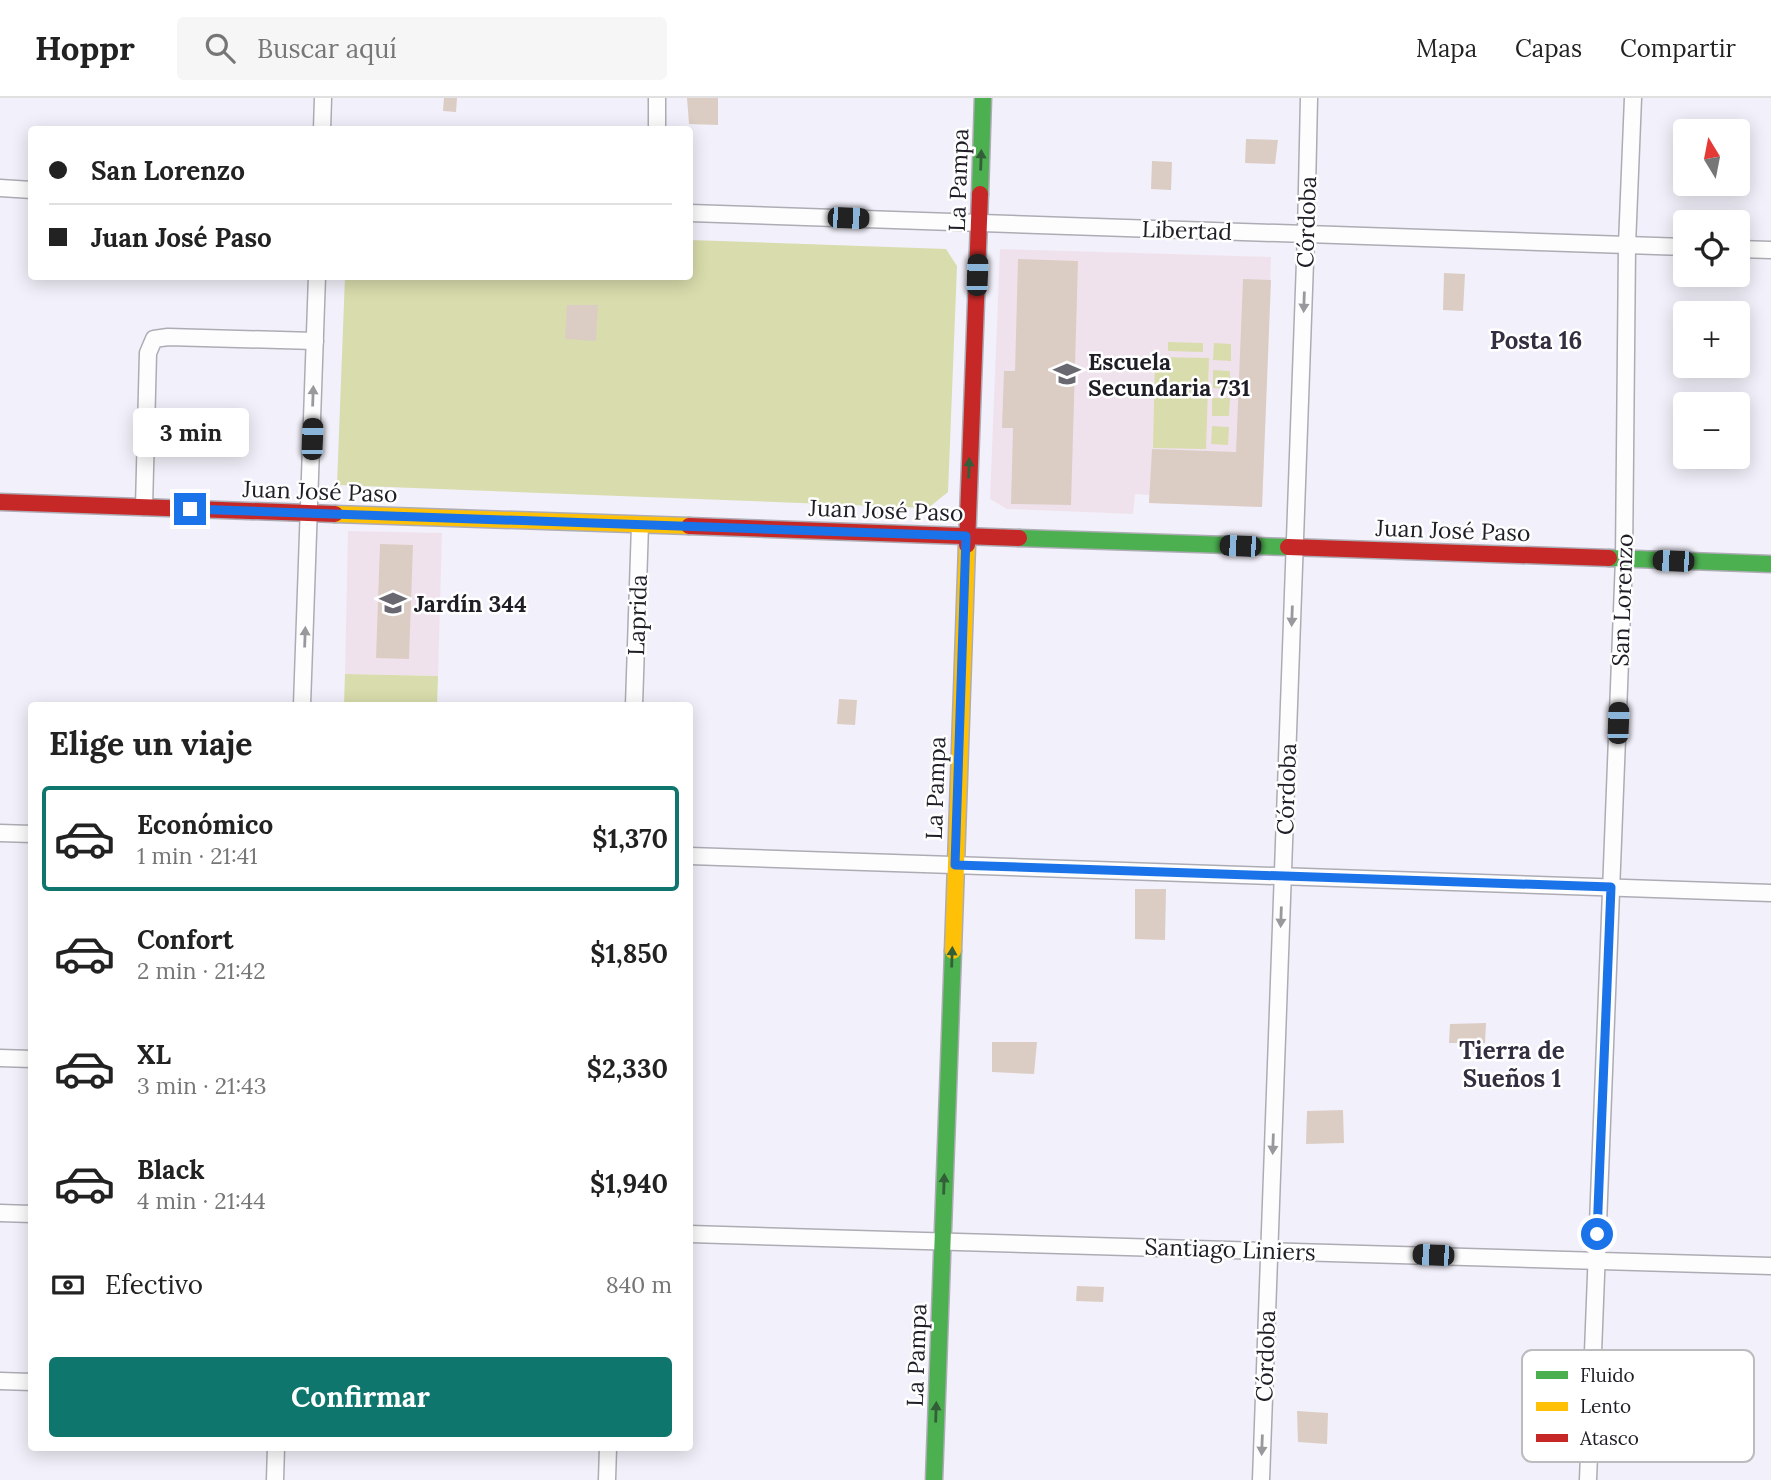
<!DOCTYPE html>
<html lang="es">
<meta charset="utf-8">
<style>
:root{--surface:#fff;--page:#f6f6f6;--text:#222;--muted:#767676;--line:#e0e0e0;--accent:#0f766e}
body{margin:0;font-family:Lora,serif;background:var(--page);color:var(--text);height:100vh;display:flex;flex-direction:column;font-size:26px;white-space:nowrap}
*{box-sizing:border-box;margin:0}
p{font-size:23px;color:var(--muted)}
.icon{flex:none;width:38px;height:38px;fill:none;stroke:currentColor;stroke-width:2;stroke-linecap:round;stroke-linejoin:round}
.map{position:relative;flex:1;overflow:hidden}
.panel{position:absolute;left:28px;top:604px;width:665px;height:749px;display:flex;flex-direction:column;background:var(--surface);border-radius:7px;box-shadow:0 4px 18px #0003}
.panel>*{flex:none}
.hud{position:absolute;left:28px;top:28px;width:665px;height:154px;border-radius:7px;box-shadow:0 4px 18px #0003;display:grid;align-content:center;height:154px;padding:0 21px;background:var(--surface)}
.needle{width:46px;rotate:350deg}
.tools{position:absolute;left:1673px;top:21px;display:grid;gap:14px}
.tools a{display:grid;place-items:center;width:77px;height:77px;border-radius:7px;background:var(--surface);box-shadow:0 4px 18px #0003;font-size:35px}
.end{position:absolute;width:32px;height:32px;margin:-16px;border:9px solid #1a73e8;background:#fff;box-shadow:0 0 0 4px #fff}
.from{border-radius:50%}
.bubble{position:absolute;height:49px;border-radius:7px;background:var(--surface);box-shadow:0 4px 18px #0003;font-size:23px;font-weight:800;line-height:49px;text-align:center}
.car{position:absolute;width:21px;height:42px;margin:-21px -10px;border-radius:9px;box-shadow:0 0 5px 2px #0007;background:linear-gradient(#222 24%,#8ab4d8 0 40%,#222 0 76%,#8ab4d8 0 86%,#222 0)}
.hud b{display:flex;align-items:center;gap:24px;height:66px;font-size:26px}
.hud b+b{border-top:2px solid var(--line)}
.hud i{width:18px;height:18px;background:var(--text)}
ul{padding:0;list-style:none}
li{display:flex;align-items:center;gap:21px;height:105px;margin:0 14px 10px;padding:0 7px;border:4px solid transparent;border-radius:7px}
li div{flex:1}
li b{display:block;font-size:26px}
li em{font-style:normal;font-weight:800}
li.active{border-color:var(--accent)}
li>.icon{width:63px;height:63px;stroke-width:1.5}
h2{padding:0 21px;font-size:32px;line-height:84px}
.pay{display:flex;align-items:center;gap:18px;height:77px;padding:0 21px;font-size:26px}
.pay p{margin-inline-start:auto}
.cta{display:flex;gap:14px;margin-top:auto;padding:14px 21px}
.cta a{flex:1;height:80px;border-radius:7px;background:var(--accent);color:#fff;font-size:28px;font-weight:800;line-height:80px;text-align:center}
header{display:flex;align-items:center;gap:42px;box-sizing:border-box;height:98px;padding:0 35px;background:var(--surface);border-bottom:2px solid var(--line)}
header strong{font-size:33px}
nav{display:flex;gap:38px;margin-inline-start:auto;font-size:24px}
.search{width:490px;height:63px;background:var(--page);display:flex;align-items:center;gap:18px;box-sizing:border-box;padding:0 24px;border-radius:7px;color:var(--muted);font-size:26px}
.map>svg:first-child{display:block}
</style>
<header>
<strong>Hoppr</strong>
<div class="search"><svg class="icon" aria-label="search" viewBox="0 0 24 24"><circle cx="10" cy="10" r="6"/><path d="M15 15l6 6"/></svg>Buscar aquí</div>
<nav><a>Mapa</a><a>Capas</a><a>Compartir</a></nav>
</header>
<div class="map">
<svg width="1771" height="1382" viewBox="0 0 1771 1382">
<rect width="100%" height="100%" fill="#f2f0fa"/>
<!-- education -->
<g fill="#f0e2ed">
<path d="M1000,151L1271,159L1262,409L1149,405V397L1135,396L1133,416L1007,411L990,401Z"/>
<path d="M348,433L442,435L438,578L345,576Z"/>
</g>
<!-- green -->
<g fill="#d9dcac">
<path d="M690,142L946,151L957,168L948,394L928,410L337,387L345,179L690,178Z"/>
<path d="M1168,244L1203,245V254L1168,253Z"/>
<path d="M1214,245L1231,246V263L1213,262Z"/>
<path d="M1155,259L1209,260L1206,351L1153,350Z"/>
<path d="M1213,272L1230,273V291L1213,290Z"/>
<path d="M1212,300H1230L1229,318H1212Z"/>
<path d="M1212,328L1229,329L1228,347L1211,346Z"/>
<path d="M345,576L438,578L437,607H344Z"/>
</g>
<!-- building -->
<g fill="#dccdc4">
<path d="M444,0H457L456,14L443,13Z"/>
<path d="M687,0H718V27L689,26Z"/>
<path d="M1246,41L1278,42L1275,66L1245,65Z"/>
<path d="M1152,63L1172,64L1171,92L1151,91Z"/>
<path d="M1018,161L1078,163L1071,407L1011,406L1013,330H1002L1004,273H1015Z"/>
<path d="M1444,175L1465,176L1463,213L1443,212Z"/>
<path d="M1243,181L1271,182L1262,409L1149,405L1152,351L1236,354Z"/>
<path d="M567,207H598L596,243L565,241Z"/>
<path d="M380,446L413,447L409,561L376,560Z"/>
<path d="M839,601L857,602L855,627L837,626Z"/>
<path d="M1135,791H1166L1165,842L1135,841Z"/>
<path d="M1486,925L1485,945H1449L1450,926Z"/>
<path d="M992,944H1037L1034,976L992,974Z"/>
<path d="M1343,1012L1344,1045L1306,1046L1307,1013Z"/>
<path d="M1077,1188L1104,1189L1103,1204L1076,1203Z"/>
<path d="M1297,1313L1328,1315L1327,1346L1298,1344Z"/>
</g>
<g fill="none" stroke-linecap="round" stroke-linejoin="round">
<defs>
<g id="street">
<path d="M322,32L323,0"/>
<path d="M657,32V0"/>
<path d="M0,90L32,92"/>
<path d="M690,115L1685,149"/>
<path d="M1738,151L1771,152"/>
<path d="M144,409L148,255L154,241L168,239L315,243"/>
<path d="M302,607L317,178"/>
<path d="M634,607L640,427"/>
<path d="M0,735L32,736"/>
<path d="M690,758L1771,795"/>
<path d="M0,960L32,961"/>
<path d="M0,1115L32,1116"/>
<path d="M690,1136L1771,1168"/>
<path d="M0,1283L32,1284"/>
<path d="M275,1382L276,1349"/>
<path d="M607,1382L608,1349"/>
<path d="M1261,1382L1306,136L1309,0"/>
<path d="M1588,1382L1624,461L1627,147L1633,0"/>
</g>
<g id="fast">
<path d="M980,96L983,0"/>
<path d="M1019,440L1288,449"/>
<path d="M1609,460L1771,466"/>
<path d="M934,1382L953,853"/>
</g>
<g id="slow">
<path d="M335,416L689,428"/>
<path d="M953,853L967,447"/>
</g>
<g id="jam">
<path d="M0,404L335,416"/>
<path d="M689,428L1019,440"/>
<path d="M967,447L980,96"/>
<path d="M1288,449L1609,460"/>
</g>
</defs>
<!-- street casing -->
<use href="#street" stroke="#adacb4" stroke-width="19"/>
<!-- fast casing -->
<use href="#fast" stroke="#adacb4" stroke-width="19"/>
<!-- slow casing -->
<use href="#slow" stroke="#adacb4" stroke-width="19"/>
<!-- jam casing -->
<use href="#jam" stroke="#adacb4" stroke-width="19"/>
<!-- street -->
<use href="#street" stroke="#fdfdfe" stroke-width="16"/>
<!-- fast -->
<use href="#fast" stroke="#4caf50" stroke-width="16"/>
<!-- slow -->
<use href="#slow" stroke="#ffc107" stroke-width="16"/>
<!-- jam -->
<use href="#jam" stroke="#c62828" stroke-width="16"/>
</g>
<!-- one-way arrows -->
<defs><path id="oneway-solid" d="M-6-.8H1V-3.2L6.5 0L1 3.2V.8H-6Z" transform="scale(1.75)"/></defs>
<g fill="#335f38">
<use href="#oneway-solid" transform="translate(981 62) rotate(-88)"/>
<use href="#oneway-solid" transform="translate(969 370) rotate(-88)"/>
<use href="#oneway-solid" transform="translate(952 859) rotate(-88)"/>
<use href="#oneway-solid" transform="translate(944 1086) rotate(-88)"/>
<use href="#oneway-solid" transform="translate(936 1314) rotate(-88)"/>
</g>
<g fill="#99989c">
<use href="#oneway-solid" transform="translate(1304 204) rotate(92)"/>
<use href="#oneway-solid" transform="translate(313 298) rotate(-88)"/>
<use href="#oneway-solid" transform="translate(1292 518) rotate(92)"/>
<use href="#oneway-solid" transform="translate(305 539) rotate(-88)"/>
<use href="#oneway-solid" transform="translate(1281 819) rotate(92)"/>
<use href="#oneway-solid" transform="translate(1273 1046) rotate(92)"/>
<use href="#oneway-solid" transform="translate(1262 1347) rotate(92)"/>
</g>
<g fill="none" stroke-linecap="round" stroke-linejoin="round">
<!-- route -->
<path stroke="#1a73e8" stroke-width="9" d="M190,411L966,438L955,767L1611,789L1597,1136"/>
</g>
<!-- icons -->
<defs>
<symbol id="school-bare" viewBox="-9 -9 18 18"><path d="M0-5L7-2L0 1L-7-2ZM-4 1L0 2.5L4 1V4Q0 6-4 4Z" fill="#696770" stroke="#fff" stroke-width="2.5" paint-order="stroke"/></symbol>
</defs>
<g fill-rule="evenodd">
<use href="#school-bare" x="1048" y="257" width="38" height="38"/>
<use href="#school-bare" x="374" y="486" width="38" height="38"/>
</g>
<g text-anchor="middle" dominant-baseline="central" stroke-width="5" stroke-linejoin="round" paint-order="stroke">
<!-- street labels -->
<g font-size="23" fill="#1f1d25" stroke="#fff">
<text transform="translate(958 82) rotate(-88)">La Pampa</text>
<text transform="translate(1306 124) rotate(-88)">Córdoba</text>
<text transform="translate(1187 132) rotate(2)">Libertad</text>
<text transform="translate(320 393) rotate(2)">Juan José Paso</text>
<text transform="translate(886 412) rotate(2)">Juan José Paso</text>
<text transform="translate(1453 432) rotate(2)">Juan José Paso</text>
<text transform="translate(1622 502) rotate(-88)">San Lorenzo</text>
<text transform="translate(637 517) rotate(-88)">Laprida</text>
<text transform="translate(935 690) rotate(-88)">La Pampa</text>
<text transform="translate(1286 691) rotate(-88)">Córdoba</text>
<text transform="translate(1230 1151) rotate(2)">Santiago Liniers</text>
<text transform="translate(916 1257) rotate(-88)">La Pampa</text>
<text transform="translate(1265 1258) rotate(-88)">Córdoba</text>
</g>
<!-- poi labels -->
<g font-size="23" font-weight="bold" fill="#1f1d25" stroke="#fff" text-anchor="start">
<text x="1088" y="263">Escuela<tspan x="1088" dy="26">Secundaria 731</tspan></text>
<text x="414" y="505">Jardín 344</text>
</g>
<!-- neighbourhood labels -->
<g font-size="24" font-weight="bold" fill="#332f40" stroke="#fff">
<text x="1536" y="242">Posta 16</text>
<text x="1512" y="952">Tierra de<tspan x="1512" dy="28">Sueños 1</tspan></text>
</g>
</g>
<!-- legend -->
<rect x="1522" y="1252" width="232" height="112" rx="10" fill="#fff" stroke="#bcbbbe" stroke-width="2"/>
<rect x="1536" y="1273" width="32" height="8" fill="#4caf50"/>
<rect x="1536" y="1304" width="32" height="9" fill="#ffc107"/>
<rect x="1536" y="1336" width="32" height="8" fill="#c62828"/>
<g font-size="19" fill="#1f1d25">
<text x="1580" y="1284">Fluido</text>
<text x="1580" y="1315">Lento</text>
<text x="1580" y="1347">Atasco</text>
</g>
</svg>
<div class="tools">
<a><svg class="needle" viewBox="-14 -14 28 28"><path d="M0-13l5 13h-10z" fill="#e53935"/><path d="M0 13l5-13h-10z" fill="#767676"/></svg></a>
<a><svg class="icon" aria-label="locate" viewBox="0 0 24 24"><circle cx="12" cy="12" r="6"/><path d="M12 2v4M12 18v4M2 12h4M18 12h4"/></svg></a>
<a>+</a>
<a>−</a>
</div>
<i class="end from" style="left:1597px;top:1136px"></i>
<i class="end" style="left:190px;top:411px"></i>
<div class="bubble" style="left:133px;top:310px;width:116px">3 min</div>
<i class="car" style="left:848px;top:120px;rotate:92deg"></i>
<i class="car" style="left:977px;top:177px;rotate:2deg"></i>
<i class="car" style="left:312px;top:341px;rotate:2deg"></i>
<i class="car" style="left:1240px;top:448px;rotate:272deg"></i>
<i class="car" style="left:1673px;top:463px;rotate:272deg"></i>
<i class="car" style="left:1618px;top:625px;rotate:2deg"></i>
<i class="car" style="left:1433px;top:1157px;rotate:272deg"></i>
<div class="hud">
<b><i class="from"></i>San Lorenzo</b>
<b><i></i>Juan José Paso</b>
</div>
<section class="panel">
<h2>Elige un viaje</h2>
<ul>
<li class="active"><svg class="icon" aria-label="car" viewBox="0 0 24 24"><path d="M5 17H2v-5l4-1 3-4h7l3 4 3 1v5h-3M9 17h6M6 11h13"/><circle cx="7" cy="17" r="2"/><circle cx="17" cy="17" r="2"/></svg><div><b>Económico</b><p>1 min · 21:41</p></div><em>$1,370</em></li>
<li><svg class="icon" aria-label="car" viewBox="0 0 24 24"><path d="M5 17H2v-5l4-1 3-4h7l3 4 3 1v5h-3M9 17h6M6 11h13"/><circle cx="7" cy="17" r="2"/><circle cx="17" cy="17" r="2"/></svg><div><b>Confort</b><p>2 min · 21:42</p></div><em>$1,850</em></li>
<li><svg class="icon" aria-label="car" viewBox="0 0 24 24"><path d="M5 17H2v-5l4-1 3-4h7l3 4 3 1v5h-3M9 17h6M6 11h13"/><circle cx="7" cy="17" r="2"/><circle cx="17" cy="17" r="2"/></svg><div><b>XL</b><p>3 min · 21:43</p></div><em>$2,330</em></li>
<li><svg class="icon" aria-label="car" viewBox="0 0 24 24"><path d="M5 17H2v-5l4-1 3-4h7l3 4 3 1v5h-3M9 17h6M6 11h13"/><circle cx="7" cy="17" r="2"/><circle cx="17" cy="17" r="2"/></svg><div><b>Black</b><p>4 min · 21:44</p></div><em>$1,940</em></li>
</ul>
<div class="pay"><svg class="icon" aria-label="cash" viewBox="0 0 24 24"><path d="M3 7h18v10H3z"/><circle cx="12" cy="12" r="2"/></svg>Efectivo<p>840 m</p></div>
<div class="cta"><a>Confirmar</a></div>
</section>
</div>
